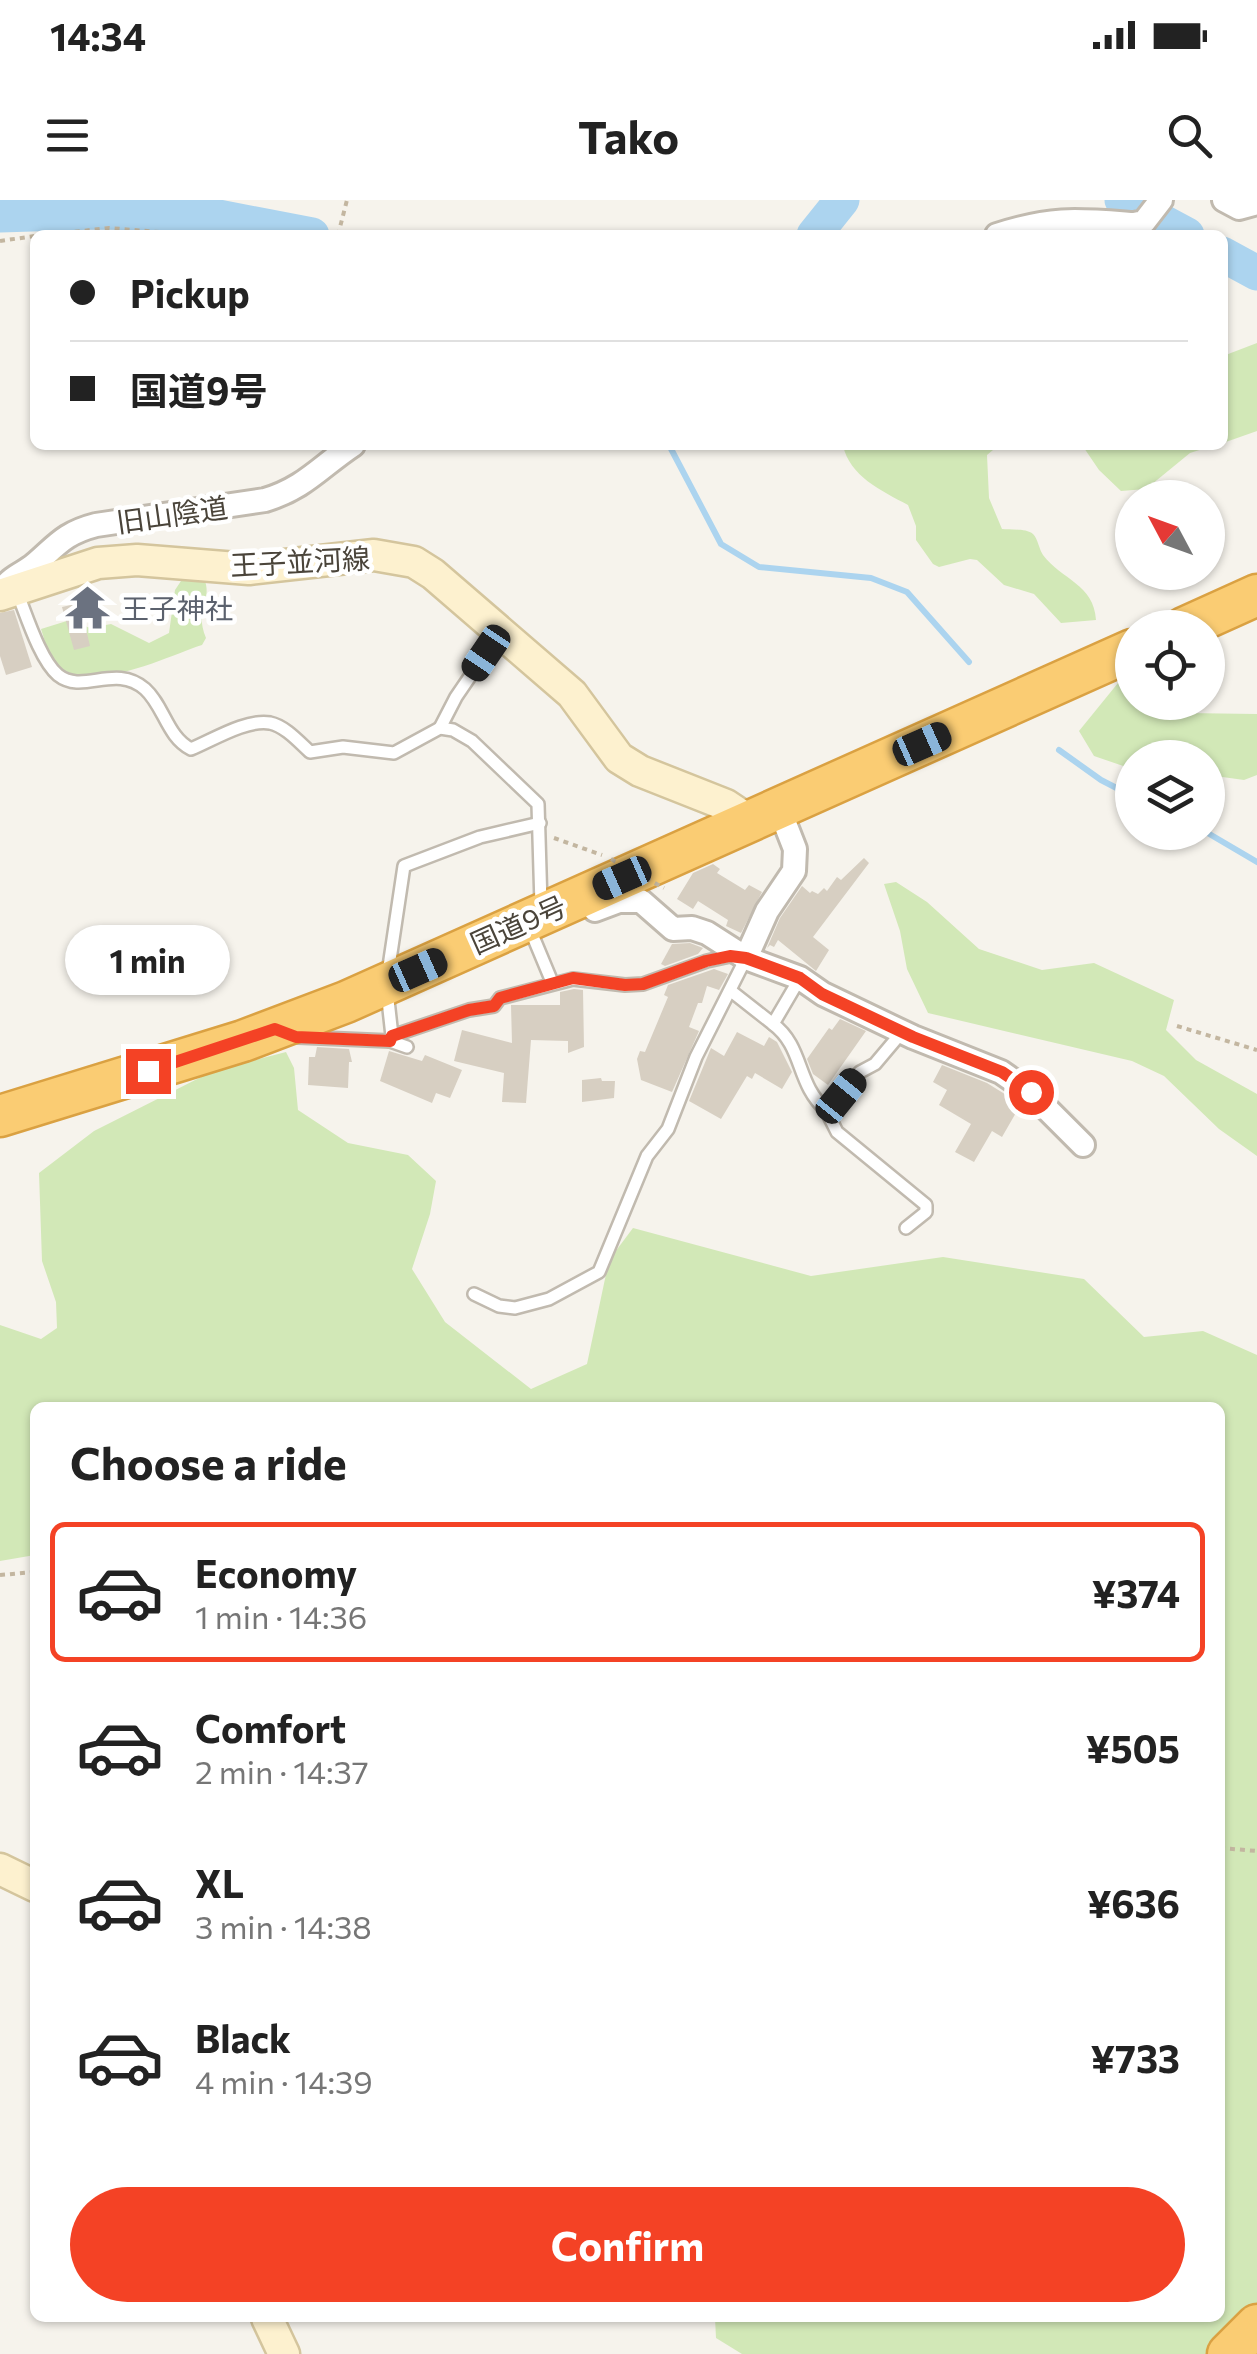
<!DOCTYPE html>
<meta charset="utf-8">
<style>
:root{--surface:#fff;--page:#f2f2f2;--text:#222;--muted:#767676;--line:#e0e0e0;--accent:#f44225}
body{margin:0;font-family:Commissioner,"Noto Sans JP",sans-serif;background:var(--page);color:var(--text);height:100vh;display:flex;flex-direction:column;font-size:38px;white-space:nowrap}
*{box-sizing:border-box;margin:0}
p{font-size:32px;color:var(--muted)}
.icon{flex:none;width:55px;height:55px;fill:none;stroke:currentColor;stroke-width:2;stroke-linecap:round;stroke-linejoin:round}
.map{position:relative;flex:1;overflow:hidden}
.drawer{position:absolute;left:30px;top:1202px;width:1195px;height:920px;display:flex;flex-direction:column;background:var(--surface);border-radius:15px;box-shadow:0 2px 8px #0004}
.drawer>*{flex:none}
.hud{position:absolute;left:30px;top:30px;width:1198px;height:220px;border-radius:15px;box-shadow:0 2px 8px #0004;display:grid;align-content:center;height:220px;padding:0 40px;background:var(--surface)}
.needle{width:65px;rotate:311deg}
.controls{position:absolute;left:1115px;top:280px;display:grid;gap:20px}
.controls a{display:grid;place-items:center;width:110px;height:110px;border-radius:50%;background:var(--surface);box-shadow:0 2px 8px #0004;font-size:50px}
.end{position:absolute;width:45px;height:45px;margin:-22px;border:12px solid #f44225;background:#fff;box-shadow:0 0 0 5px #fff}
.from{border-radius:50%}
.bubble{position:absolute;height:70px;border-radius:35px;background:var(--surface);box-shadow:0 2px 8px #0004;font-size:32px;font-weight:700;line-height:70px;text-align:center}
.car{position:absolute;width:30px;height:60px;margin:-30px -15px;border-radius:12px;box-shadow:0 0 8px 2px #0007;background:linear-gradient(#222 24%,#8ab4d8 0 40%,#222 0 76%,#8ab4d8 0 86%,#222 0)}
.hud b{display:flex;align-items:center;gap:35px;height:95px;font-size:38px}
.hud b+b{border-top:2px solid var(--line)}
.hud i{width:25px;height:25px;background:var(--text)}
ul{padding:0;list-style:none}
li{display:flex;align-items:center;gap:30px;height:140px;margin:0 20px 15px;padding:0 20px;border:5px solid transparent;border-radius:15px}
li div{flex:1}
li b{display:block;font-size:38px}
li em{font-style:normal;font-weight:700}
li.active{border-color:var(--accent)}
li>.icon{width:90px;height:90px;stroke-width:1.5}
h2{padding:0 40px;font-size:45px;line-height:120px}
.action{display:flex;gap:20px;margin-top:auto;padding:20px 40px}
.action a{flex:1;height:115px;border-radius:60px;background:var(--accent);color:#fff;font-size:40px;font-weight:700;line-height:115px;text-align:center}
.status{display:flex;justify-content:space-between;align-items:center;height:70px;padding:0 50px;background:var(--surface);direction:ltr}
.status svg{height:28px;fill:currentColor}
header{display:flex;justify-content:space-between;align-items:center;height:130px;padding:0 40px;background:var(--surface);font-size:45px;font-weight:700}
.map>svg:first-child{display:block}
</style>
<div class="status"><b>14:34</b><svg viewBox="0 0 49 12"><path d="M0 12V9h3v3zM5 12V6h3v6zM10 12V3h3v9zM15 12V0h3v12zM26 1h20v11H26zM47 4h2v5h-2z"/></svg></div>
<header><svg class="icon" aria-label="menu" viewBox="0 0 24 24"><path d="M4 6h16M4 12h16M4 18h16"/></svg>Tako<svg class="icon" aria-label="search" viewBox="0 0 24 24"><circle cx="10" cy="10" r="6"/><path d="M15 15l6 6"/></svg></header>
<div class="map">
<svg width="1257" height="2154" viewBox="0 0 1257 2154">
<rect width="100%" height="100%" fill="#f6f3ec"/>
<!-- green -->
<g fill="#d2e8b7">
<path d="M1257,143V231L1223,243V156Z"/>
<path d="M843,245H999L987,255L989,298L1002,329C1010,330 1026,328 1033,334C1038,339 1039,349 1043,355C1062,380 1094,384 1096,420L1061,423L1034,394L1004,385L977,360L970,359L939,367L933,364L916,340V326L908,305C882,291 849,276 843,245Z"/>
<path d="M1082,245H1215L1190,253L1146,289L1121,291L1099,270Z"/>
<path d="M183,378L205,381C212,402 194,407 206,438L202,445C167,456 80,501 52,459C47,451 44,438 41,429L70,420L90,428L111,424L149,443L169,433L175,390Z"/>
<path d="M1132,475V502L1158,503L1185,513L1257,514V575L1244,580L1208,575V558H1132V569L1094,556L1079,531L1118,483Z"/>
<path d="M896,682L927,702L979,749L1042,770L1094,763L1174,800L1166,830L1196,860L1257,894V956L1219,929L1164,876L1132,861L928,813L907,769L900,731L884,684Z"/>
<path d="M286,852L294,868L298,910L348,943L408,955L436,981L430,1014L412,1069L445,1122L531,1189L587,1164L609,1060L633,1028L811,1076L943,1057L1084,1079L1144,1137L1203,1131L1257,1155V2154H742L716,2138L715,2118H1220V1208H35V1355L0,1361V1125L41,1139L57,1128L56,1102L42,1061L39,973L94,931L213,871Z"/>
</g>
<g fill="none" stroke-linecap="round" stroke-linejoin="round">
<!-- stream -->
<g stroke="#acd4ef" stroke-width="6">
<path d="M669,245L721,344L759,367L871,378L907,392L969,462"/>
<path d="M1059,550L1101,580L1132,596"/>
<path d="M1206,632L1257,662"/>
</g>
<!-- river -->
<g stroke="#acd4ef" stroke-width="35">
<path d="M1122,0L1187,35"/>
<path d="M0,15L96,12L203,14L312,35"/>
<path d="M814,35L842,0"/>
<path d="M1222,54L1257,73"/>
</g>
</g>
<!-- building -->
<g fill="#d7cfc2">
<path d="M80,403L90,446L74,450L62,407Z"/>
<path d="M14,410L32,467L6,475L0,456V413Z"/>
<path d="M864,658L869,663L813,737L829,750L816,771L778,740L774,747L770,745L767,748L780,718L802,686L810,693L812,691L818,694L824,688L827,691L837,677L841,680Z"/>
<path d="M713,664L720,669L717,673L745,690L749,685L762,692L741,733L726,726L728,720L698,701L693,709L677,699L693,673Z"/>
<path d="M690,743L703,748L698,754L665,766L661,764L672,744Z"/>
<path d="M714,769L728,774L719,790L707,786L702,803H698L689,827L699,831L672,892L641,880L637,859L640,851L645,852L668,797L664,795L668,785Z"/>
<path d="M574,789L583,790L584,847L568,853V841L531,840L526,903L502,902L504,873L454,861L462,830L512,843L511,805H560V792Z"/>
<path d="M840,819L866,831L828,885L813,874L807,859L829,828L832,830Z"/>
<path d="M737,832L764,846L769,837L777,842L792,872L782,889L755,873L752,879L747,876L721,919L689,901L711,848L724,856Z"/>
<path d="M317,847L349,849L352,862H349L348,888L308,885L309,857H315Z"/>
<path d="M389,851L422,861L425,855L462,870L450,898L436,893L432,903L380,881Z"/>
<path d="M942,865L987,883L1021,904L1002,937L992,931L974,962L955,952L971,924L939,905L947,890L933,882Z"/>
<path d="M601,878L602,881H615L614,898L582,902V880Z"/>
</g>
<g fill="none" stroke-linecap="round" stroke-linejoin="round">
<defs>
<g id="lane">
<path d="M17,392C26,414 40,460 58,475C83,495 115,463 145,489C164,506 167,537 191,549C213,540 246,519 270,523C285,526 299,542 310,552L343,547L394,553L440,528L453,530L472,541L538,604L541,705"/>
<path d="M440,528L456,497L499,434"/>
<path d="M536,727L532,734L552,782"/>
<path d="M388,773L404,666L480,637L540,623"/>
<path d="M387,791L392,836"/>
<path d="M731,791L773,824L800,778"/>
<path d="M773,824C804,847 796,884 826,910L860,872L875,864L902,832"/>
<path d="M298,837L390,841L392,836L469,810L494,806L500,798L573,779L625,785L643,784L707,761L730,756L746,758L696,857L668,929L647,956L599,1072L549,1099L515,1108L499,1106L474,1094"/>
<path d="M390,841L407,847"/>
<path d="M826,910L837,932L926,1005V1012L906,1028"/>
</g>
<g id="street">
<path d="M1224,0L1239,8L1257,3"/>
<path d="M997,35C1053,17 1077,20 1134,24L1144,22L1161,0"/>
<path d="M4,388C12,376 25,373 35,364C58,344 65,333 96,325L265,300C305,288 321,266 353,245"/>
<path d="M595,710L619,701H641L673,729L692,728L707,733L746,758L800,778L823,794L913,837L1001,872L1031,893L1083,945"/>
<path d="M746,758L767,711L794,671L795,649L779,608"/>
</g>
<g id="secondary">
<path d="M0,395L98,363L137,360L249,369L374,355L414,362L433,374L572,494L619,558L640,571L726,605L750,621"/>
<path d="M0,1669L35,1686"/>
<path d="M267,2118L284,2154"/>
</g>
<g id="highway">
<path d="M1184,428L1257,395"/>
<path d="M0,916L243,841L346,802L1132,450"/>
<path d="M1228,2154L1257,2125"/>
</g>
</defs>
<!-- lane casing -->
<use href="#lane" stroke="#c1baaf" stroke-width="16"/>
<!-- street casing -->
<use href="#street" stroke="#c1baaf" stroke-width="28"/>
<!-- secondary casing -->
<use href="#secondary" stroke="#d4c59d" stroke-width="35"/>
<!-- highway casing -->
<use href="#highway" stroke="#daa142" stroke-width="45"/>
<!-- path -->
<g stroke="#c3b6a0" stroke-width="4" stroke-dasharray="5 5" stroke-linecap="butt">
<path d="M45,35L109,28L196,35"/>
<path d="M338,35L347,0"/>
<path d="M0,41L35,36"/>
<path d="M554,638L602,655"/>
<path d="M1177,826L1257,850"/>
<path d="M0,1375L35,1372"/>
<path d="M1220,1648L1257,1651"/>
</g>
<!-- lane -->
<use href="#lane" stroke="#fff" stroke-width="11"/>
<!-- street -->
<use href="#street" stroke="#fff" stroke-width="22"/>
<!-- secondary -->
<use href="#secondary" stroke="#fdf1cf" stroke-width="30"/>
<!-- highway -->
<use href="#highway" stroke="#facc73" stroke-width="40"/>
<!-- path-bridge -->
<path stroke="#c3b6a0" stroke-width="4" stroke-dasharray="5 5" stroke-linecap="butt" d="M611,659L664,688"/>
</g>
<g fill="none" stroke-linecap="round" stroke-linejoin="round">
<!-- route -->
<path stroke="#f44225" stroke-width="12" d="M148,871L275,829L296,837L390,841L392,836L469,810L494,806L500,798L573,778L625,785L643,784L706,761L730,756L746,758L800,778L822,794L913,837L1002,872L1031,892"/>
</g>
<!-- icons -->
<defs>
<symbol id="temple-bare" viewBox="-9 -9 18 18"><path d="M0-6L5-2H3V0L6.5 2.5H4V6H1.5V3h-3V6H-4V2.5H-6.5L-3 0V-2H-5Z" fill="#6b7280" stroke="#fff" stroke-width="2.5" paint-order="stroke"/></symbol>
</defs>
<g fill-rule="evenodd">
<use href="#temple-bare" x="56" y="376" width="63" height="63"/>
</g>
<g text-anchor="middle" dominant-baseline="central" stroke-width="9" stroke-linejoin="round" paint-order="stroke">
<!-- street labels -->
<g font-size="28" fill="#4a443a" stroke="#fff">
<text transform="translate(172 314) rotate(-8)">旧山陰道</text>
<text transform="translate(300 361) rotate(-3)">王子並河線</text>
<text transform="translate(518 724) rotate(-24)">国道9号</text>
</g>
<!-- worship labels -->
<g font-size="28" fill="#5b616d" stroke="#fff" text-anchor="start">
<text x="121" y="408">王子神社</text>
</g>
</g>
</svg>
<div class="controls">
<a><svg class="needle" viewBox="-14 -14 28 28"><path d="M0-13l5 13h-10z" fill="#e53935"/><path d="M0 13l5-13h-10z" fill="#767676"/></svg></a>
<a><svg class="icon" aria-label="locate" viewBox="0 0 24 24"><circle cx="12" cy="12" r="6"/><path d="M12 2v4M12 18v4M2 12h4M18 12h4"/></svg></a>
<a><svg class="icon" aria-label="layers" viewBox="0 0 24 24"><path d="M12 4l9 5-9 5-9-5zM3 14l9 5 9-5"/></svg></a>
</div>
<i class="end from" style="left:1031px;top:892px"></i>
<i class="end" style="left:148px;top:871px"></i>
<div class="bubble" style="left:65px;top:725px;width:165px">1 min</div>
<i class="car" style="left:486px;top:453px;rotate:214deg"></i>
<i class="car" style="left:922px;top:544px;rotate:66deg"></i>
<i class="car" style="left:622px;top:678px;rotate:246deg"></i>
<i class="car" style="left:418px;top:770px;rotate:66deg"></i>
<i class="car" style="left:841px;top:896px;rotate:39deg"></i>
<div class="hud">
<b><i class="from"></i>Pickup</b>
<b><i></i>国道9号</b>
</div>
<section class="drawer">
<h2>Choose a ride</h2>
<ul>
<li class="active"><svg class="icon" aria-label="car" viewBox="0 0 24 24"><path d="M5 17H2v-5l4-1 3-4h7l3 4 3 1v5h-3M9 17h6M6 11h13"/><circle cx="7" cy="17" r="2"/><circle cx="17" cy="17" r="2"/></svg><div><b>Economy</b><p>1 min · 14:36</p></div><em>¥374</em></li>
<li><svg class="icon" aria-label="car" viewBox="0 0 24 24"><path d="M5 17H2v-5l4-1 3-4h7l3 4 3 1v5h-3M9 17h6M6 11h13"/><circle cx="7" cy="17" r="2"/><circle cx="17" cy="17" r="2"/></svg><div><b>Comfort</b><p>2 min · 14:37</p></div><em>¥505</em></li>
<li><svg class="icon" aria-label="car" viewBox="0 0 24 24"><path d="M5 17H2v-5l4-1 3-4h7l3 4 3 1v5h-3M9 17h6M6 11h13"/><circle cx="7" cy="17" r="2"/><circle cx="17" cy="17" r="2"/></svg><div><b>XL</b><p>3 min · 14:38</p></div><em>¥636</em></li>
<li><svg class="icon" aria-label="car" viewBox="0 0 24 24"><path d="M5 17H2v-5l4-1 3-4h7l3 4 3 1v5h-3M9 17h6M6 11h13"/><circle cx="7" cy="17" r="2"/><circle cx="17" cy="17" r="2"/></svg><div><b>Black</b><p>4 min · 14:39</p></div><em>¥733</em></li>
</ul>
<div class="action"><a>Confirm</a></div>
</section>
</div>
